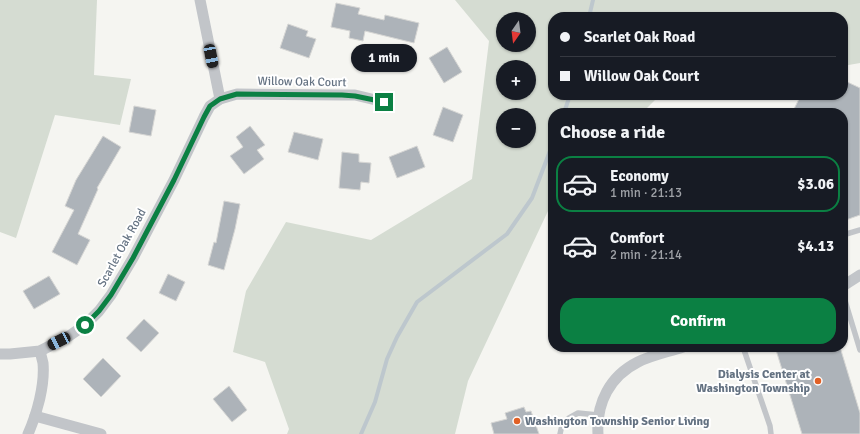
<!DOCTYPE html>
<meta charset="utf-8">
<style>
:root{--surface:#171b24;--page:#242831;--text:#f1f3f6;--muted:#9ea1a6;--line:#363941;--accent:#0b8043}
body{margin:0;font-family:Signika,sans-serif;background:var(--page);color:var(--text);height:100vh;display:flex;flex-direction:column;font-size:15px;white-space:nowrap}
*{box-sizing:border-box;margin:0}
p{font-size:13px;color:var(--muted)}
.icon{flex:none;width:22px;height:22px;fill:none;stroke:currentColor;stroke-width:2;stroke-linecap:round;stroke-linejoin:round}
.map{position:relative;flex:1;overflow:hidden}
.sheet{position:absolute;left:548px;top:108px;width:300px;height:244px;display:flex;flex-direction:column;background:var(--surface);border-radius:16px;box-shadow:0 1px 3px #0004}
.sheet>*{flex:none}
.banner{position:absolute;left:548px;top:12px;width:300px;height:88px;border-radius:16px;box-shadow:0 1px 3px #0004;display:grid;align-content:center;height:88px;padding:0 12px;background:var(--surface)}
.needle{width:26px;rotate:194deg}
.buttons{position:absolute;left:496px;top:12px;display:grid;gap:8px}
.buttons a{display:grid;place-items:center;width:40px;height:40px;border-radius:50%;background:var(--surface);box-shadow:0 1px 3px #0004;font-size:20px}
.end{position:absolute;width:18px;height:18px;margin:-9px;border:5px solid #0b8043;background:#fff;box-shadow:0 0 0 2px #fff}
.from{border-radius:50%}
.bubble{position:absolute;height:28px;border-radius:14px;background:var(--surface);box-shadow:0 1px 3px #0004;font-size:13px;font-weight:700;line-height:28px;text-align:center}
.car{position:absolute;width:12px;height:24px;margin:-12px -6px;border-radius:5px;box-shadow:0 0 3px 1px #0007;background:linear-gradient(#222 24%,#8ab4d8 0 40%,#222 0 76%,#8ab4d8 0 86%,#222 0)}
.banner b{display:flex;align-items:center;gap:14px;height:38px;font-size:15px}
.banner b+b{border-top:1px solid var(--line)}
.banner i{width:10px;height:10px;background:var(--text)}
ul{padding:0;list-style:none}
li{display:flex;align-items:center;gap:12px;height:56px;margin:0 8px 6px;padding:0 4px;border:2px solid transparent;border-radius:16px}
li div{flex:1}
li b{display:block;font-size:15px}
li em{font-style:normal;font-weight:700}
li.selected{border-color:var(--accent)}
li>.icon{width:36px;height:36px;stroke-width:1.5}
h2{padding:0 12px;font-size:18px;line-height:48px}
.button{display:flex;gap:8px;margin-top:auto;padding:8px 12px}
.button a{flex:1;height:46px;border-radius:16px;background:var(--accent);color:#fff;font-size:16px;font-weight:700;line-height:46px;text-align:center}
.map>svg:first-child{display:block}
</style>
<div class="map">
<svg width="860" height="434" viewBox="0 0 860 434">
<rect width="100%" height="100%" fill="#f5f5f1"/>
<!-- green -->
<g fill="#d5dcd2" fill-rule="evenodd">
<path d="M0,0H97L94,75L131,79L120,125L55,115L16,238L0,232Z"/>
<path d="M455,0H860V63L843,66V17H553V95H660L642,113H553V205L548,211L468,381L455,434H287L289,429L265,362L233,352L246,291L286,222L371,240L472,179L489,41ZM503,19H529V45H503ZM503,67H529V93H503ZM503,115H529V141H503Z"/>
</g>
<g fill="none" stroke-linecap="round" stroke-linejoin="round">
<!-- stream -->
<g stroke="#bdc7cd" stroke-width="4">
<path d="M589,17L593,0"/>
<path d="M564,113L570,95"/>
<path d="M361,434L375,402L387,359L397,337L417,302L507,234L532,198L553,143"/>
</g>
</g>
<!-- building -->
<g fill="#adb3b9" stroke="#d6d6d4">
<path d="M336,3L360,8L358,14L384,20L385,15L419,23L414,43L365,31L363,41L349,38L350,31L331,27Z"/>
<path d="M288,24L308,31L306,36L316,39L309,58L280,48Z"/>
<path d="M447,47L462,72L444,83L429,58Z"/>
<path d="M843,80L860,88V215L843,221V113H792L801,95H843Z"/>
<path d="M134,106L156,110L151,136L129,132Z"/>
<path d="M443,107L463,115L453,142L433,135Z"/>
<path d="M250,126L265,145L257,150L264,159L244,174L230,156L243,147L236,137Z"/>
<path d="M294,132L323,139L318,160L288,152Z"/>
<path d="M103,136L121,147L97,188L98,189L78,234L90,240L77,265L52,252L74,210L65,206L76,180Z"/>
<path d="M417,146L425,167L397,178L389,157Z"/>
<path d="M342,152L359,154V162L371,163L369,183L361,182L360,190L339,188Z"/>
<path d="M224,201L240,204L235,229L224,270L208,265L214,242L216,243Z"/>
<path d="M168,274L185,282L176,301L159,293Z"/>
<path d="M49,276L60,294L34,309L23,291Z"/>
<path d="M144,319L159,333L141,352L126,338Z"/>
<path d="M784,347H840L860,413V434H802L776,350Z"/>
<path d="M103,358L121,376L101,397L83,379Z"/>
<path d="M229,386L247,410L232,422L213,399Z"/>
<path d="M524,407L526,412L531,411L539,434H494L491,423L507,419L505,413Z"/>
</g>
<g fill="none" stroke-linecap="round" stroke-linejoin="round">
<!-- service -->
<g stroke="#c2c5c9" stroke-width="5.5">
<path d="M843,235L860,230"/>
<path d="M843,294L860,350"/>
<path d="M743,347L770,426L771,434"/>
<path d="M560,434L562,425L569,418L578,413L598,415"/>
</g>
<!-- minor -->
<g stroke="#c2c5c9" stroke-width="11">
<path d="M200,0L220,99"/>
<path d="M843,286L860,275"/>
<path d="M0,354H10L40,351L69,336L85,325L99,311L111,295L133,258L174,180L204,117L210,106L220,99L237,94L342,95H355L384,102"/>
<path d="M35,416L101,434"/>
<path d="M28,434C37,414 45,385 43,363C42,359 41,355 40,351"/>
<path d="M598,434C596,403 610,376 638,362C652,355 668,352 683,347"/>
</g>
</g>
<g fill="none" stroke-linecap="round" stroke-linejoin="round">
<!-- route -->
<path stroke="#0b8043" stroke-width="5" d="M85,325L99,311L111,295L133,258L174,180L204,117L210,106L220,99L237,94L342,95L355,96L384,102"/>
</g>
<!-- markers -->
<g fill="#e16025" stroke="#fff" stroke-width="1.5">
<circle cx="818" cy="381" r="4"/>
<circle cx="517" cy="421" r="4"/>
</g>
<g text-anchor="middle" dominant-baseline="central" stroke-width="4" stroke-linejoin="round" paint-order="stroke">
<!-- street labels -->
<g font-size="12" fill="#647282" stroke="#fff">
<text transform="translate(302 82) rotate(1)">Willow Oak Court</text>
<text transform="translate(122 248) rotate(-61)">Scarlet Oak Road</text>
</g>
<!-- poi labels -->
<g font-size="12" font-weight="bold" fill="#647282" stroke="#fff" text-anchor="end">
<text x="810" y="374">Dialysis Center at<tspan x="810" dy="14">Washington Township</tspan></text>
<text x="525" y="421" text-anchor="start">Washington Township Senior Living</text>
</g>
</g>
</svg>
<div class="buttons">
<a><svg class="needle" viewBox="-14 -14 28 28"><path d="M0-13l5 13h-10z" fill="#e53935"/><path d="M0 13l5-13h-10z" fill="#9ea1a6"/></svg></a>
<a>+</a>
<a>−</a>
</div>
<i class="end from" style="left:85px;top:325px"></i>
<i class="end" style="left:384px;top:102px"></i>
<div class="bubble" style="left:351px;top:44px;width:66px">1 min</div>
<i class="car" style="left:211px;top:56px;rotate:169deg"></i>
<i class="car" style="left:59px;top:341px;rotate:243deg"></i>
<div class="banner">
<b><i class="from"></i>Scarlet Oak Road</b>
<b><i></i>Willow Oak Court</b>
</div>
<section class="sheet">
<h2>Choose a ride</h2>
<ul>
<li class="selected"><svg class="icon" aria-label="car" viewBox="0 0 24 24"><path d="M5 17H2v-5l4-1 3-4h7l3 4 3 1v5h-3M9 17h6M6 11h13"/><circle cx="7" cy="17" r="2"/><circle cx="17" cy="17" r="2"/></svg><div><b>Economy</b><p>1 min · 21:13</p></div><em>$3.06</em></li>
<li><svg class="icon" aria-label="car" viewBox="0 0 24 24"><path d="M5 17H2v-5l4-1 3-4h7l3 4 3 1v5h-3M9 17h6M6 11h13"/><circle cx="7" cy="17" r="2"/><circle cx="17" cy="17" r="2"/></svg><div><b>Comfort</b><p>2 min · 21:14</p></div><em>$4.13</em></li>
</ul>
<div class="button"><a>Confirm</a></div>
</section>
</div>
